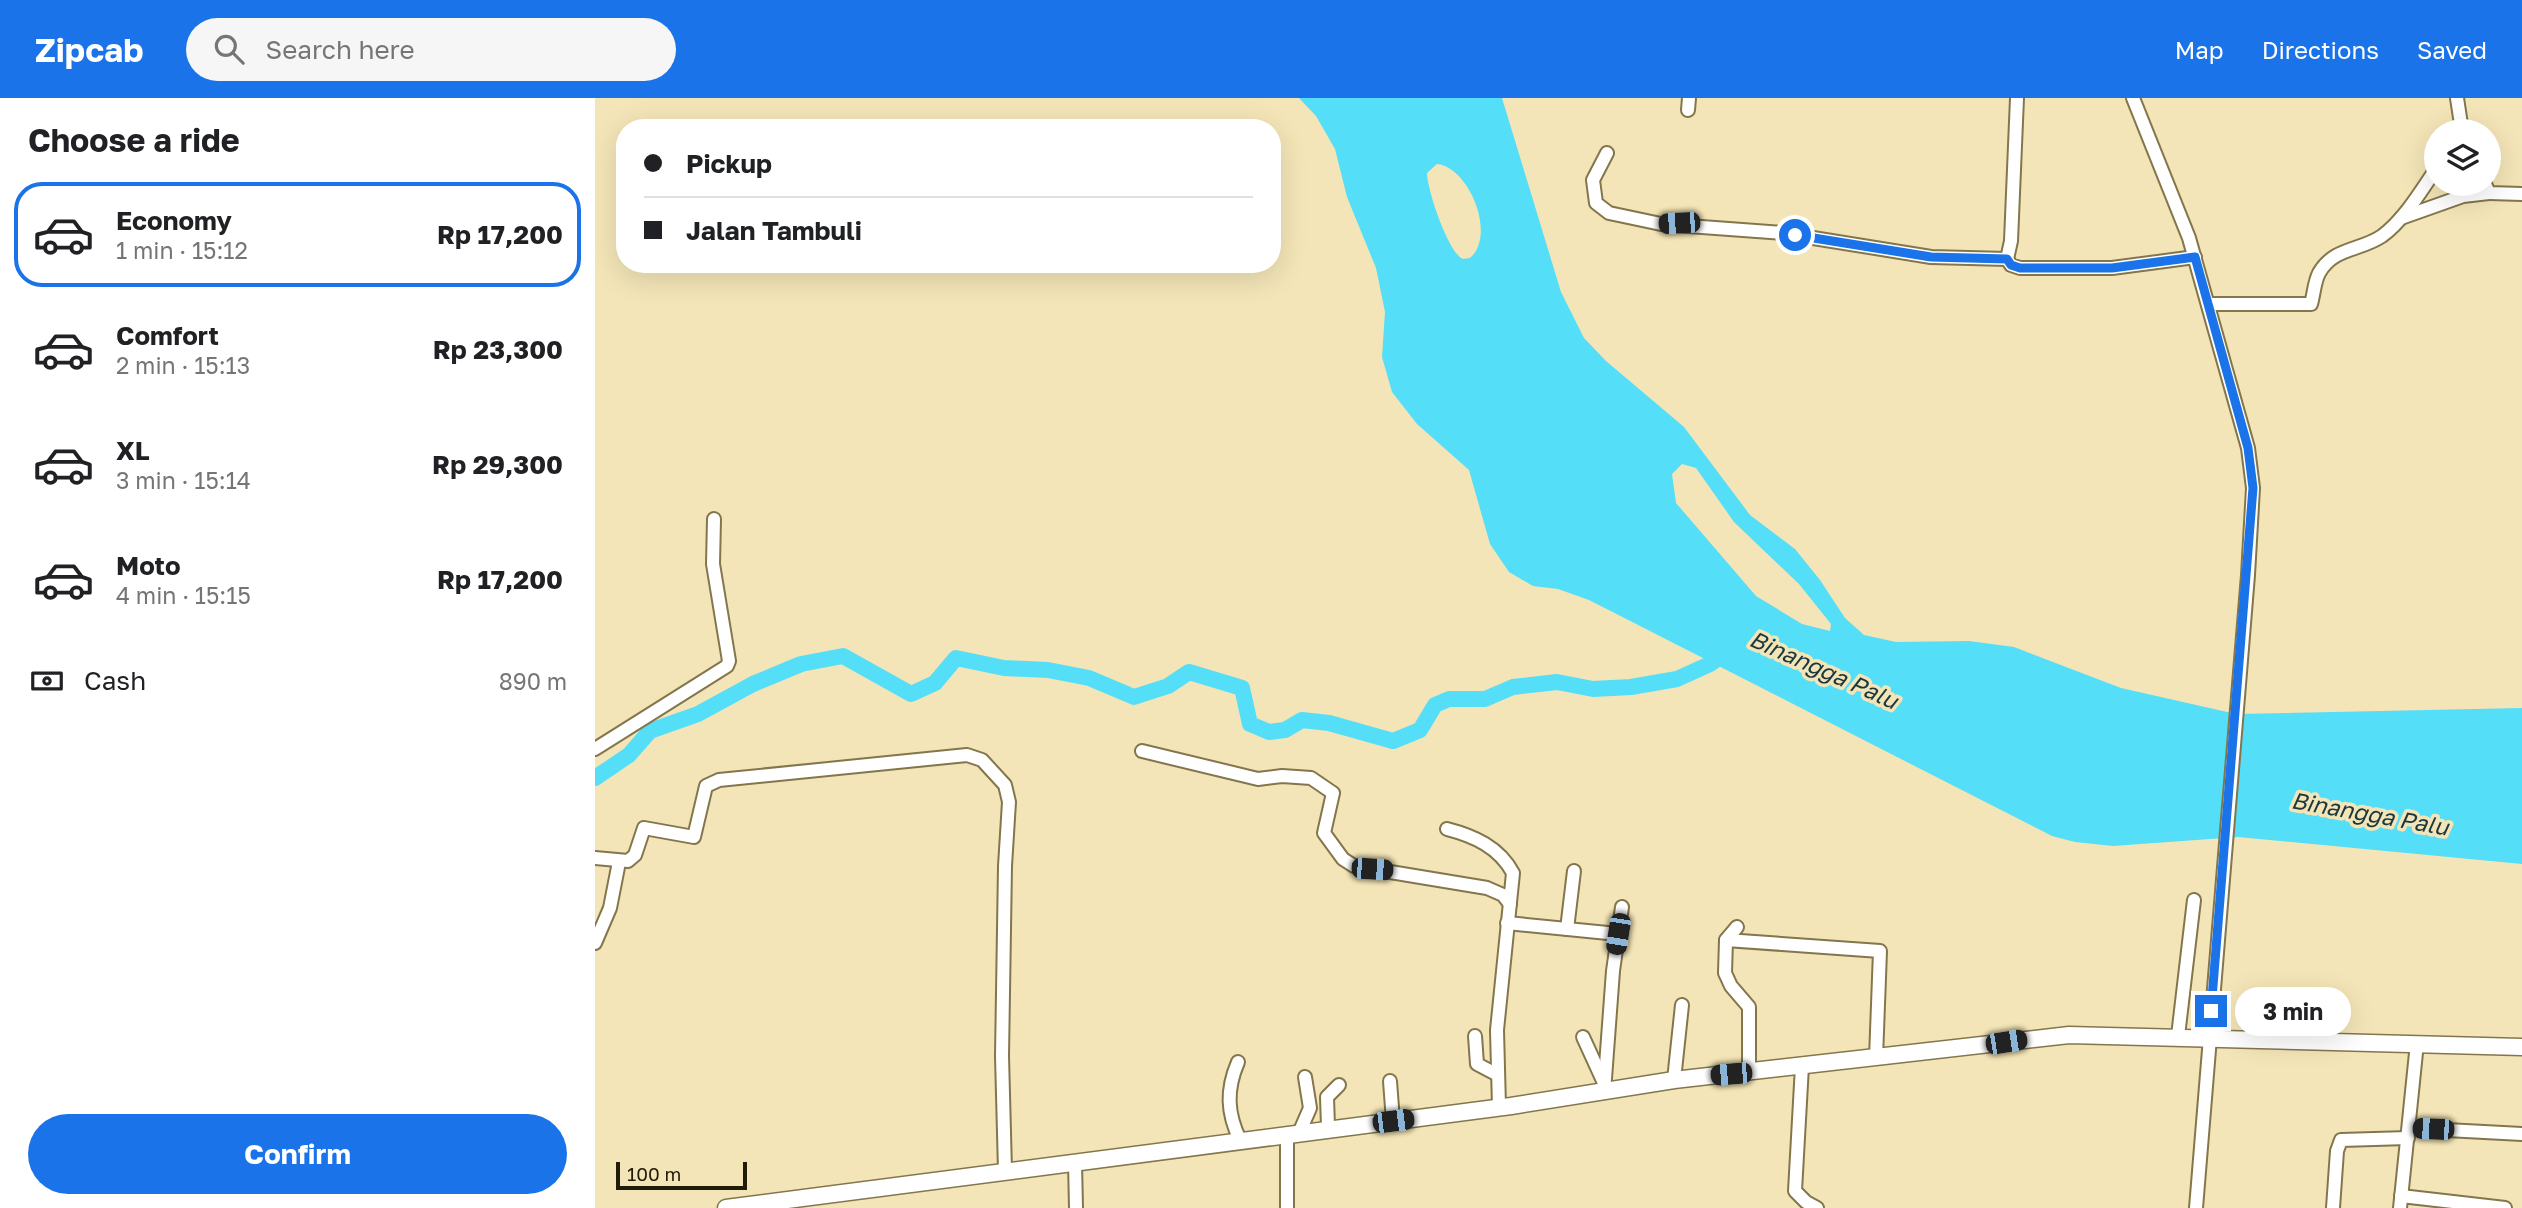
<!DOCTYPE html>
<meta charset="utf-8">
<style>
:root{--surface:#fff;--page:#f6f6f6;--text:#202124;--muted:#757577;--line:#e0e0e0;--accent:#1a73e8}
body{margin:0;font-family:"Golos Text",sans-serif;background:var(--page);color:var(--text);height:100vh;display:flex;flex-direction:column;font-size:26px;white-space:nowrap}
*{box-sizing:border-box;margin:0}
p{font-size:23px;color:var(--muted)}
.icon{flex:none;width:38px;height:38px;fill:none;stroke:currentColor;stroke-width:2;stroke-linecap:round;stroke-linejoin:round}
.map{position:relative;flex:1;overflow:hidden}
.side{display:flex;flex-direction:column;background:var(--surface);width:595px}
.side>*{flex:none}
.top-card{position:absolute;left:21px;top:21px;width:665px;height:154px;border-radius:28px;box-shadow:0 7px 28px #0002;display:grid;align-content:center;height:154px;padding:0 28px;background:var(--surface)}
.tools{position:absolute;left:1829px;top:21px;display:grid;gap:14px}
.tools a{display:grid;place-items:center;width:77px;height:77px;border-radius:50%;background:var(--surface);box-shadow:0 7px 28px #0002;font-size:35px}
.scale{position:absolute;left:21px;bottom:18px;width:131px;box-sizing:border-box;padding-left:7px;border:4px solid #211c0a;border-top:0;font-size:19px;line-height:24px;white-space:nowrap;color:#211c0a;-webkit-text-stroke:5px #f3e5b7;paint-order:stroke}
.end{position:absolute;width:32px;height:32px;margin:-16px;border:9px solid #1a73e8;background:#fff;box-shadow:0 0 0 4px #fff}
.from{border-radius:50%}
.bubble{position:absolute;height:49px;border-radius:24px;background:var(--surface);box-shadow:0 7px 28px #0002;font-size:23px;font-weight:700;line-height:49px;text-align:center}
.car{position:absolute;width:21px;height:42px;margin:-21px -10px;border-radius:9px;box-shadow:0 0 5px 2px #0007;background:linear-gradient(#222 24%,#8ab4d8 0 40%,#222 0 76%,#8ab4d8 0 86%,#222 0)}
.top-card b{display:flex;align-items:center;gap:24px;height:66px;font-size:26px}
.top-card b+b{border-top:2px solid var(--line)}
.top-card i{width:18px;height:18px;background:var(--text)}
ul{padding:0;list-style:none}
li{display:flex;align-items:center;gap:21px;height:105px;margin:0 14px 10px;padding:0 14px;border:4px solid transparent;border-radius:28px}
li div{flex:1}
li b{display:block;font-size:26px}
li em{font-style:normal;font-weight:700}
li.on{border-color:var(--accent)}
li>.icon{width:63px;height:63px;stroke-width:1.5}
h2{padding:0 28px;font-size:32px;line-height:84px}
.pay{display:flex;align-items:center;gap:18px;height:77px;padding:0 28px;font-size:26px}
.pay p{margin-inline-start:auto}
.primary-button{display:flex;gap:14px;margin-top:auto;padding:14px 28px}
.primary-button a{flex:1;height:80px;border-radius:42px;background:var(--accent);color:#fff;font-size:28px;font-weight:700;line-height:80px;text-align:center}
header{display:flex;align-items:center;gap:42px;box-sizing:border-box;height:98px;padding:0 35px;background:var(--accent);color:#fff}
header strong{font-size:33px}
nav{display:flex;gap:38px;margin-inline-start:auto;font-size:24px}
.search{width:490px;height:63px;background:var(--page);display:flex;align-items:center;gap:18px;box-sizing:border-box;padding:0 24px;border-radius:38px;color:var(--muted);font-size:26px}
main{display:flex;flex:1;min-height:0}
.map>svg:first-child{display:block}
</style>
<header>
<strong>Zipcab</strong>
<div class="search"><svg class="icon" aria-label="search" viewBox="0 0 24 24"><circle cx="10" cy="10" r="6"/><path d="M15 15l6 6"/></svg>Search here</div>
<nav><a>Map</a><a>Directions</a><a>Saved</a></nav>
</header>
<main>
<section class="side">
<h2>Choose a ride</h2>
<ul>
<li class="on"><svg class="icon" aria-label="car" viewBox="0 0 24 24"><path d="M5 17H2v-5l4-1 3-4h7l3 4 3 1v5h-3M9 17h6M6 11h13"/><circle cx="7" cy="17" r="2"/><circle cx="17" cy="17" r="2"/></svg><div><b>Economy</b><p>1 min · 15:12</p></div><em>Rp 17,200</em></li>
<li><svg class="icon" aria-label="car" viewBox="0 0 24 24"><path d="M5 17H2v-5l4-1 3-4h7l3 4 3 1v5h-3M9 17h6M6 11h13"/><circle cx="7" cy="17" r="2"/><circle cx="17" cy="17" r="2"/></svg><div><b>Comfort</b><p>2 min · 15:13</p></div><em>Rp 23,300</em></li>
<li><svg class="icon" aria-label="car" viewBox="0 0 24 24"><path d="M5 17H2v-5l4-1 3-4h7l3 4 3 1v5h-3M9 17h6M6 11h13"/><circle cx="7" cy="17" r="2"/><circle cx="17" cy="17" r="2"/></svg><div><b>XL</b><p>3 min · 15:14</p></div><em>Rp 29,300</em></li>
<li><svg class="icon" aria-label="car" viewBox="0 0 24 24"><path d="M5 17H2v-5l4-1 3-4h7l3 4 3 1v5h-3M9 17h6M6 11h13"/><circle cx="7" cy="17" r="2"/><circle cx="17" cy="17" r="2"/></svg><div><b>Moto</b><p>4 min · 15:15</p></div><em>Rp 17,200</em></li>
</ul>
<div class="pay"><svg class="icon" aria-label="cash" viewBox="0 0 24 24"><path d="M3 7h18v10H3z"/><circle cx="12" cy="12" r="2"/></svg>Cash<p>890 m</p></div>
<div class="primary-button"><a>Confirm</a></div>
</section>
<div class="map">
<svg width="1927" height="1110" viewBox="0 0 1927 1110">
<rect width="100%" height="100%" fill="#f3e5b7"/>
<!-- water -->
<path fill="#54def8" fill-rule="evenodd" d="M704,0H907L966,194L989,240L1011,263L1089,329L1155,417L1200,451L1225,482L1250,520L1269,537L1301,544L1374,543L1419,549L1526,590L1641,616L1927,610V766L1643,739L1518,748L1480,744L1457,738L994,502L963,491L938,488L914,474L895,446L874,372L822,326L797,294L787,259L790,214L781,170L752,99L740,51L721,18ZM842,66C874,69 902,137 875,160L868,161C853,155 832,91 832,75ZM1087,366L1101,370L1139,424L1204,486L1236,526L1235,533L1207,526L1161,498L1081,405L1077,376Z"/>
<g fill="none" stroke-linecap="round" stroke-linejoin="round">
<!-- river -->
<path stroke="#54def8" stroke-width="16" d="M0,680L34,657L55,633L103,616L158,586L206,566L248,558L316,596L340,585L361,560L409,570L453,572L494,580L539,599L573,588L594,574L647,590L655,626L674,634L690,632L707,622L734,625L798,643L825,632L840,607L854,601H890L918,589L962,584L998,591L1036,589L1082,581L1115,566L1132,554"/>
<defs>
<g id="minor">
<path d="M1538,0L1594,140L1653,350L1658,390L1653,477L1601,1110"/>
<path d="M1862,0L1867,33"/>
<path d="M1093,12L1094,0"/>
<path d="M1012,55L998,82L1001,105L1014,115L1066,126L1187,135L1336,159L1412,161L1416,167L1425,170H1517L1600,159"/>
<path d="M1890,86L1894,95L1927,96"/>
<path d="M1806,120L1868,98L1894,95"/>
<path d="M1412,161L1416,143L1422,0"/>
<path d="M1613,206H1716C1719,196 1719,185 1724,175C1739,149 1765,153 1787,138C1809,122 1826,93 1841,71"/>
<path d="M0,651L132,568L134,563L118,466L119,421"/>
<path d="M547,653L663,681L687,678L716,680L738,695L729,735L748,761L759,768L892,790L908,797L915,806"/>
<path d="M852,731C879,738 904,749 918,775L902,932L904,1009"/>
<path d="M0,760L33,763L40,757L49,730L99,739L111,688L124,682L372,657L387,662L410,687L414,704L410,768L407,958L410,1073"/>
<path d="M912,825L1023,836"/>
<path d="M1142,829L1131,842L1130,875L1136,888L1154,909V974"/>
<path d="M972,831L979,773"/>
<path d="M1131,842L1285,853L1281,960"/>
<path d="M0,845L15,810L24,764"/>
<path d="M880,938L882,966L903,977"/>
<path d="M1583,938L1599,802"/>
<path d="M988,939L1009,985"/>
<path d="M643,964C631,992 632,1015 645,1042"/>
<path d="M1207,968L1200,1093L1211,1104L1222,1110"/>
<path d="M1079,982L1087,907"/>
<path d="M795,983L798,1023"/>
<path d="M1009,994L1018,873L1027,809"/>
<path d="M733,1029L732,999L744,987"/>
<path d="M1814,1030L1927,1036"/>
<path d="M705,1033L715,1010L710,979"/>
<path d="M480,1064L481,1110"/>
<path d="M1806,1098L1910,1110"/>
<path d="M692,1110V1037"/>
<path d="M1738,1110L1742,1053L1746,1042L1813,1040"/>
<path d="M1805,1110L1822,945"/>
</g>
<path id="major" d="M131,1110L916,1008L1079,982L1474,937L1927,949"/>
</defs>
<!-- minor casing -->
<use href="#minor" stroke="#83764c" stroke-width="16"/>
<!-- major casing -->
<use href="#major" stroke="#83764c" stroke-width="19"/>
<!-- minor -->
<use href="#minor" stroke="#fff" stroke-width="12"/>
<!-- major -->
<use href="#major" stroke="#fff" stroke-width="16"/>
</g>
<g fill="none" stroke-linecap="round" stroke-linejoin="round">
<!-- route -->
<path stroke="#1a73e8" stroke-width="9" d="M1200,137L1336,159L1412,161L1416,167L1425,170H1517L1600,159L1653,350L1658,390L1616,913"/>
</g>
<g text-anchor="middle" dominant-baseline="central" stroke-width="7" stroke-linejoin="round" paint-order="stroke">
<!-- water labels -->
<g font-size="23" font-style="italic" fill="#1a383e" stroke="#f3e5b7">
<text transform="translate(1229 571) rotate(24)">Binangga Palu</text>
<text transform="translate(1775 715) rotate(10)">Binangga Palu</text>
</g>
</g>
</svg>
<div class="tools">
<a><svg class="icon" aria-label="layers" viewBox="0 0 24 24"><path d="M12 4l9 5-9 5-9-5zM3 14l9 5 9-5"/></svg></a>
</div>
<div class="scale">100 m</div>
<i class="end from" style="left:1200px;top:137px"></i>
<i class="end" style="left:1616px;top:913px"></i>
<div class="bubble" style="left:1640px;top:889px;width:116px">3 min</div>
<i class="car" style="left:1084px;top:125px;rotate:267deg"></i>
<i class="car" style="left:777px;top:771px;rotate:94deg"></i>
<i class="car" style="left:1023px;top:836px;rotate:189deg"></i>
<i class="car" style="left:1411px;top:944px;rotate:81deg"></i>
<i class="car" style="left:1136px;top:976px;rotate:265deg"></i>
<i class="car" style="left:798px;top:1023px;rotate:83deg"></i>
<i class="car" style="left:1838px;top:1031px;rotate:272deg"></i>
<div class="top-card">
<b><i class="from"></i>Pickup</b>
<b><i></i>Jalan Tambuli</b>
</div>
</div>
</main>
